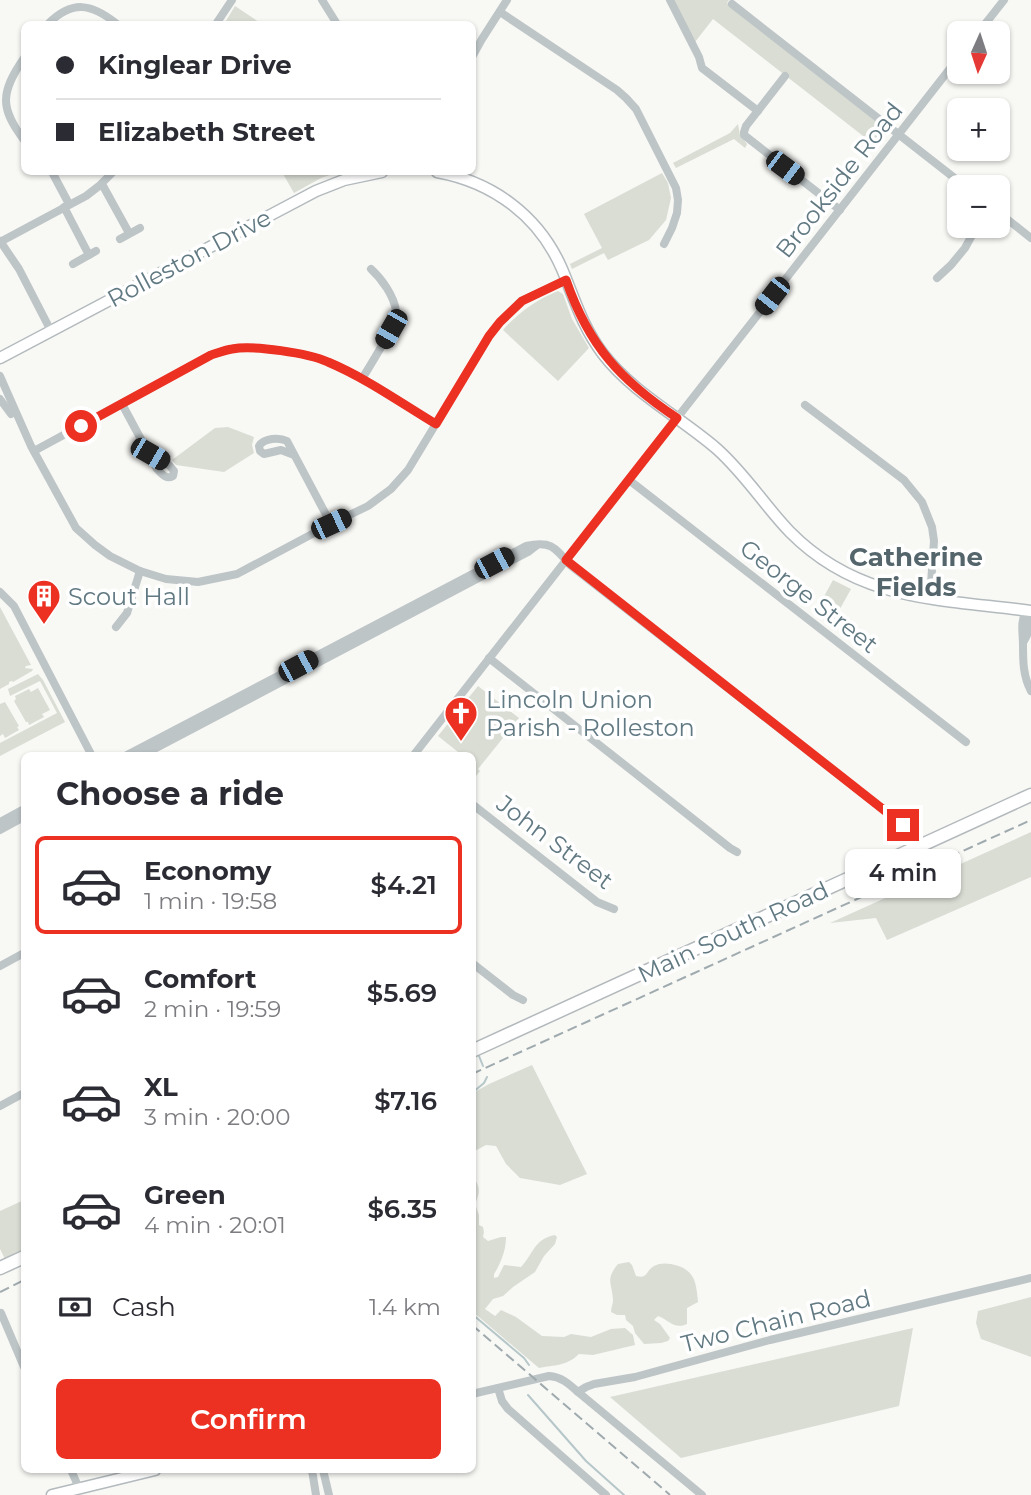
<!DOCTYPE html>
<meta charset="utf-8">
<style>
:root{--surface:#fff;--page:#f2f2f3;--text:#2b2b33;--muted:#7c7c81;--line:#e1e1e2;--accent:#ec3021}
body{margin:0;font-family:Montserrat,sans-serif;background:var(--page);color:var(--text);height:100vh;display:flex;flex-direction:column;font-size:26px;white-space:nowrap}
*{box-sizing:border-box;margin:0}
p{font-size:23px;color:var(--muted)}
.icon{flex:none;width:38px;height:38px;fill:none;stroke:currentColor;stroke-width:2;stroke-linecap:round;stroke-linejoin:round}
.map{position:relative;flex:1;overflow:hidden}
.drawer{position:absolute;left:21px;top:752px;width:455px;height:721px;display:flex;flex-direction:column;background:var(--surface);border-radius:10px;box-shadow:0 2px 5px #0004}
.drawer>*{flex:none}
.hud{position:absolute;left:21px;top:21px;width:455px;height:154px;border-radius:10px;box-shadow:0 2px 5px #0004;display:grid;align-content:center;height:154px;padding:0 35px;background:var(--surface)}
.needle{width:46px;rotate:183deg}
.fabs{position:absolute;left:947px;top:21px;display:grid;gap:14px}
.fabs a{display:grid;place-items:center;width:63px;height:63px;border-radius:10px;background:var(--surface);box-shadow:0 2px 5px #0004;font-size:35px}
.end{position:absolute;width:32px;height:32px;margin:-16px;border:9px solid #ec3021;background:#fff;box-shadow:0 0 0 4px #fff}
.from{border-radius:50%}
.bubble{position:absolute;height:49px;border-radius:10px;background:var(--surface);box-shadow:0 2px 5px #0004;font-size:23px;font-weight:600;line-height:49px;text-align:center}
.car{position:absolute;width:21px;height:42px;margin:-21px -10px;border-radius:9px;box-shadow:0 0 5px 2px #0007;background:linear-gradient(#222 24%,#8ab4d8 0 40%,#222 0 76%,#8ab4d8 0 86%,#222 0)}
.hud b{display:flex;align-items:center;gap:24px;height:66px;font-size:26px}
.hud b+b{border-top:2px solid var(--line)}
.hud i{width:18px;height:18px;background:var(--text)}
ul{padding:0;list-style:none}
li{display:flex;align-items:center;gap:21px;height:98px;margin:0 14px 10px;padding:0 21px;border:4px solid transparent;border-radius:10px}
li div{flex:1}
li b{display:block;font-size:26px}
li em{font-style:normal;font-weight:600}
li.selected{border-color:var(--accent)}
li>.icon{width:63px;height:63px;stroke-width:1.5}
h2{padding:0 35px;font-size:32px;line-height:84px}
.pay{display:flex;align-items:center;gap:18px;height:77px;padding:0 35px;font-size:26px}
.pay p{margin-inline-start:auto}
.cta{display:flex;gap:14px;margin-top:auto;padding:14px 35px}
.cta a{flex:1;height:80px;border-radius:10px;background:var(--accent);color:#fff;font-size:28px;font-weight:600;line-height:80px;text-align:center}
.map>svg:first-child{display:block}
</style>
<div class="map">
<svg width="1031" height="1495" viewBox="0 0 1031 1495">
<rect width="100%" height="100%" fill="#f8f8f5"/>
<!-- green -->
<g fill="#d9ddd4">
<path d="M673,0H729L727,3L888,130L876,146L713,19L695,42Z"/>
<path d="M235,6L262,24H224Z"/>
<path d="M738,124L740,135L747,144L745,148L734,139L676,168L673,163L730,133Z"/>
<path d="M282,172H339L321,178L294,193Z"/>
<path d="M662,173L668,183L671,198L666,220L649,240L608,260L604,253L572,269L570,264L602,248L584,214Z"/>
<path d="M558,291L563,294L572,319L589,348L558,381L503,330C519,312 536,300 558,291Z"/>
<path d="M228,427L254,437L252,445L254,453L224,472L176,465L172,460L215,428Z"/>
<path d="M833,580L851,589L831,625L815,613Z"/>
<path d="M0,607L31,665L26,666L25,668L33,669L32,671L13,682L12,681L9,682V684L0,689Z"/>
<path d="M38,674L43,680L65,722L0,756V743L57,713L40,681L10,696L8,689Z"/>
<path d="M478,686L519,718L478,769L480,771L473,780L472,756H455L458,752L438,736Z"/>
<path d="M38,688L50,710L42,714L44,717L29,725L28,722H26L14,701L16,699L15,696L29,689L31,692Z"/>
<path d="M5,702L19,726L17,727L19,730L5,738L3,734L0,736V704Z"/>
<path d="M1031,832V877L887,940L876,918L830,923Z"/>
<path d="M532,1065L587,1174L560,1185L520,1178L506,1164L496,1146L486,1145L473,1152V1093L489,1084Z"/>
<path d="M473,1177C481,1187 480,1193 475,1204L479,1215V1225L483,1227L484,1232L483,1237L488,1241L501,1237H506C506,1250 501,1263 494,1274V1278L498,1277L504,1265L521,1267C534,1253 534,1239 555,1235L557,1237L555,1244L544,1256L535,1272L513,1287L503,1296L493,1299L485,1309L495,1316L501,1310L516,1317L542,1336L564,1337L571,1334L591,1337L611,1329L625,1328L633,1335L635,1345L593,1355L579,1354C567,1366 554,1365 539,1368L473,1312Z"/>
<path d="M24,1200V1249L5,1259L0,1249V1211Z"/>
<path d="M629,1262L632,1265L636,1276C649,1279 645,1271 654,1266C659,1263 666,1263 671,1264C695,1269 696,1281 698,1302L687,1308V1324C674,1330 669,1320 658,1316L654,1320L660,1324L670,1338L668,1341L661,1343L644,1344L635,1333L633,1326L626,1320L625,1315H617L611,1312C611,1308 613,1304 613,1300C612,1282 605,1280 618,1264Z"/>
<path d="M1031,1297V1357L981,1339L976,1323L978,1311Z"/>
<path d="M913,1328L899,1406L681,1458L610,1397Z"/>
</g>
<g fill="none" stroke-linecap="round" stroke-linejoin="round">
<!-- stream -->
<g stroke="#b6c7c9" stroke-width="2">
<path d="M472,1043H473"/>
<path d="M479,1056L483,1066"/>
<path d="M472,1093L484,1083L487,1077"/>
<path d="M472,1314L524,1358L529,1365"/>
<path d="M528,1395L586,1461L624,1495"/>
</g>
<defs>
<g id="major">
<path d="M437,172C493,182 539,216 562,269C575,300 582,326 603,354C633,393 680,417 717,449C746,475 764,505 790,532C859,602 941,599 1031,611"/>
<path d="M0,358L316,191L344,180L382,172"/>
<path d="M52,1495L155,1470"/>
</g>
<g id="highway">
<path d="M472,1051L1031,795"/>
<path d="M0,1268L24,1257"/>
</g>
</defs>
<!-- major casing -->
<use href="#major" stroke="#b3babd" stroke-width="13"/>
<!-- highway casing -->
<use href="#highway" stroke="#b3b9bc" stroke-width="15"/>
<!-- minor -->
<g stroke="#bec5c7" stroke-width="8">
<path d="M322,0L337,24"/>
<path d="M670,0L699,57L702,68L758,111"/>
<path d="M732,4L966,187"/>
<path d="M500,12L617,90L626,98L636,109L676,188L678,200L677,213L672,228L664,244"/>
<path d="M48,24C72,0 91,3 117,24"/>
<path d="M216,24L232,0"/>
<path d="M978,33L1004,0"/>
<path d="M472,57L482,39L507,0"/>
<path d="M24,58C0,93 0,108 24,140"/>
<path d="M785,76L746,126L744,132V135L840,210"/>
<path d="M52,172L69,204"/>
<path d="M102,184L129,233"/>
<path d="M64,207L89,255"/>
<path d="M998,212L1031,238"/>
<path d="M120,239L140,228"/>
<path d="M0,241L19,269L51,331"/>
<path d="M0,242L86,196L99,186L113,172"/>
<path d="M73,264L96,251"/>
<path d="M937,278L951,265L965,248L977,226"/>
<path d="M0,376L31,446L76,528L95,545L110,556L140,571L166,579L198,582L237,574L331,524L368,506L391,489L408,470L489,336L500,322L521,301L566,280"/>
<path d="M362,379C370,365 397,325 396,311C394,296 382,279 371,269"/>
<path d="M0,399L11,414"/>
<path d="M122,404L157,469C162,474 166,480 173,476L174,471L169,465L150,454"/>
<path d="M805,405L904,480L922,502L932,527L934,541L930,598"/>
<path d="M34,451L211,355C218,353 225,350 232,349C254,345 308,353 328,362C366,378 401,403 436,424"/>
<path d="M294,455L281,450L264,454L260,451L259,446C264,438 279,437 287,441L331,524"/>
<path d="M629,480L966,742"/>
<path d="M0,592L14,606L92,756"/>
<path d="M1026,611C1020,623 1023,632 1023,645C1023,661 1023,676 1031,691"/>
<path d="M116,627L127,613L140,571"/>
<path d="M1024,641C1030,631 1031,621 1026,611"/>
<path d="M489,658L730,848L737,852"/>
<path d="M125,756L526,546C550,541 554,546 570,565L903,825"/>
<path d="M141,756L528,552L537,545"/>
<path d="M413,756L959,57"/>
<path d="M472,804L597,902L614,909"/>
<path d="M0,822L24,809"/>
<path d="M0,830L24,817"/>
<path d="M472,963L513,995L523,1000"/>
<path d="M0,966L24,953"/>
<path d="M0,1106L24,1093"/>
<path d="M1,1313L24,1367"/>
<path d="M498,1388L502,1401L508,1409L606,1495"/>
<path d="M578,1392L702,1495"/>
<path d="M472,1394L549,1376C562,1377 569,1384 578,1392L586,1387L594,1384L635,1377L770,1340L1031,1278"/>
<path d="M71,1470L79,1488"/>
<path d="M312,1470L316,1495"/>
<path d="M323,1470L329,1495"/>
</g>
<!-- major -->
<use href="#major" stroke="#fff" stroke-width="10"/>
<!-- highway -->
<use href="#highway" stroke="#fff" stroke-width="12"/>
<!-- rail -->
<g stroke="#9faaae" stroke-width="2" stroke-dasharray="10 5" stroke-linecap="butt">
<path d="M472,1074L1031,820"/>
<path d="M0,1292L24,1280"/>
<path d="M472,1325L670,1495"/>
</g>
</g>
<g fill="none" stroke-linecap="round" stroke-linejoin="round">
<!-- route -->
<path stroke="#ec3021" stroke-width="9" d="M81,426L211,355C218,353 225,350 232,349C254,345 308,353 328,362C366,378 401,403 436,424L489,336L500,322L522,301L566,280C589,346 620,380 677,418L566,560L903,825"/>
</g>
<!-- icons -->
<defs>
<symbol id="building-pin" viewBox="-11 -11 22 30"><path d="M0 17L-7.5 6A9.5 9.5 0 1 1 7.5 6Z" fill="#ec3021" stroke="#fff"/><path d="M-4-6H4V6H1V3H-1V6H-4ZM-2.5-4.3h1.7v1.8h-1.7ZM.8-4.3h1.7v1.8H.8ZM-2.5-1h1.7V.8h-1.7ZM.8-1h1.7V.8H.8Z" fill="#fff"/></symbol>
<symbol id="church-pin" viewBox="-11 -11 22 30"><path d="M0 17L-7.5 6A9.5 9.5 0 1 1 7.5 6Z" fill="#ec3021" stroke="#fff"/><path d="M-1.2-6h2.4v3.5h3.3v2.4h-3.3V6h-2.4V-.1h-3.3v-2.4h3.3Z" fill="#fff"/></symbol>
</defs>
<g fill-rule="evenodd">
<use href="#building-pin" x="25" y="577" width="38" height="52"/>
<use href="#church-pin" x="442" y="694" width="38" height="52"/>
</g>
<g text-anchor="middle" dominant-baseline="central" stroke-width="7" stroke-linejoin="round" paint-order="stroke">
<!-- street labels -->
<g font-size="24" fill="#617982" stroke="#fff">
<text transform="translate(839 180) rotate(-52)">Brookside Road</text>
<text transform="translate(189 258) rotate(-28)">Rolleston Drive</text>
<text transform="translate(809 596) rotate(38)">George Street</text>
<text transform="translate(555 842) rotate(37)">John Street</text>
<text transform="translate(733 932) rotate(-25)">Main South Road</text>
<text transform="translate(776 1321) rotate(-14)">Two Chain Road</text>
</g>
<!-- poi labels -->
<g font-size="24" fill="#617982" stroke="#fff" text-anchor="start">
<text x="68" y="596">Scout Hall</text>
<text x="486" y="699">Lincoln Union<tspan x="486" dy="28">Parish - Rolleston</tspan></text>
</g>
<!-- neighbourhood labels -->
<g font-size="26" font-weight="bold" fill="#54656c" stroke="#fff">
<text x="916" y="557">Catherine<tspan x="916" dy="30">Fields</tspan></text>
</g>
</g>
</svg>
<div class="fabs">
<a><svg class="needle" viewBox="-14 -14 28 28"><path d="M0-13l5 13h-10z" fill="#e53935"/><path d="M0 13l5-13h-10z" fill="#7c7c81"/></svg></a>
<a>+</a>
<a>−</a>
</div>
<i class="end from" style="left:81px;top:426px"></i>
<i class="end" style="left:903px;top:825px"></i>
<div class="bubble" style="left:845px;top:849px;width:116px">4 min</div>
<i class="car" style="left:785px;top:168px;rotate:127deg"></i>
<i class="car" style="left:772px;top:296px;rotate:218deg"></i>
<i class="car" style="left:391px;top:329px;rotate:210deg"></i>
<i class="car" style="left:150px;top:454px;rotate:120deg"></i>
<i class="car" style="left:331px;top:524px;rotate:65deg"></i>
<i class="car" style="left:494px;top:563px;rotate:62deg"></i>
<i class="car" style="left:298px;top:666px;rotate:62deg"></i>
<div class="hud">
<b><i class="from"></i>Kinglear Drive</b>
<b><i></i>Elizabeth Street</b>
</div>
<section class="drawer">
<h2>Choose a ride</h2>
<ul>
<li class="selected"><svg class="icon" aria-label="car" viewBox="0 0 24 24"><path d="M5 17H2v-5l4-1 3-4h7l3 4 3 1v5h-3M9 17h6M6 11h13"/><circle cx="7" cy="17" r="2"/><circle cx="17" cy="17" r="2"/></svg><div><b>Economy</b><p>1 min · 19:58</p></div><em>$4.21</em></li>
<li><svg class="icon" aria-label="car" viewBox="0 0 24 24"><path d="M5 17H2v-5l4-1 3-4h7l3 4 3 1v5h-3M9 17h6M6 11h13"/><circle cx="7" cy="17" r="2"/><circle cx="17" cy="17" r="2"/></svg><div><b>Comfort</b><p>2 min · 19:59</p></div><em>$5.69</em></li>
<li><svg class="icon" aria-label="car" viewBox="0 0 24 24"><path d="M5 17H2v-5l4-1 3-4h7l3 4 3 1v5h-3M9 17h6M6 11h13"/><circle cx="7" cy="17" r="2"/><circle cx="17" cy="17" r="2"/></svg><div><b>XL</b><p>3 min · 20:00</p></div><em>$7.16</em></li>
<li><svg class="icon" aria-label="car" viewBox="0 0 24 24"><path d="M5 17H2v-5l4-1 3-4h7l3 4 3 1v5h-3M9 17h6M6 11h13"/><circle cx="7" cy="17" r="2"/><circle cx="17" cy="17" r="2"/></svg><div><b>Green</b><p>4 min · 20:01</p></div><em>$6.35</em></li>
</ul>
<div class="pay"><svg class="icon" aria-label="cash" viewBox="0 0 24 24"><path d="M3 7h18v10H3z"/><circle cx="12" cy="12" r="2"/></svg>Cash<p>1.4 km</p></div>
<div class="cta"><a>Confirm</a></div>
</section>
</div>
